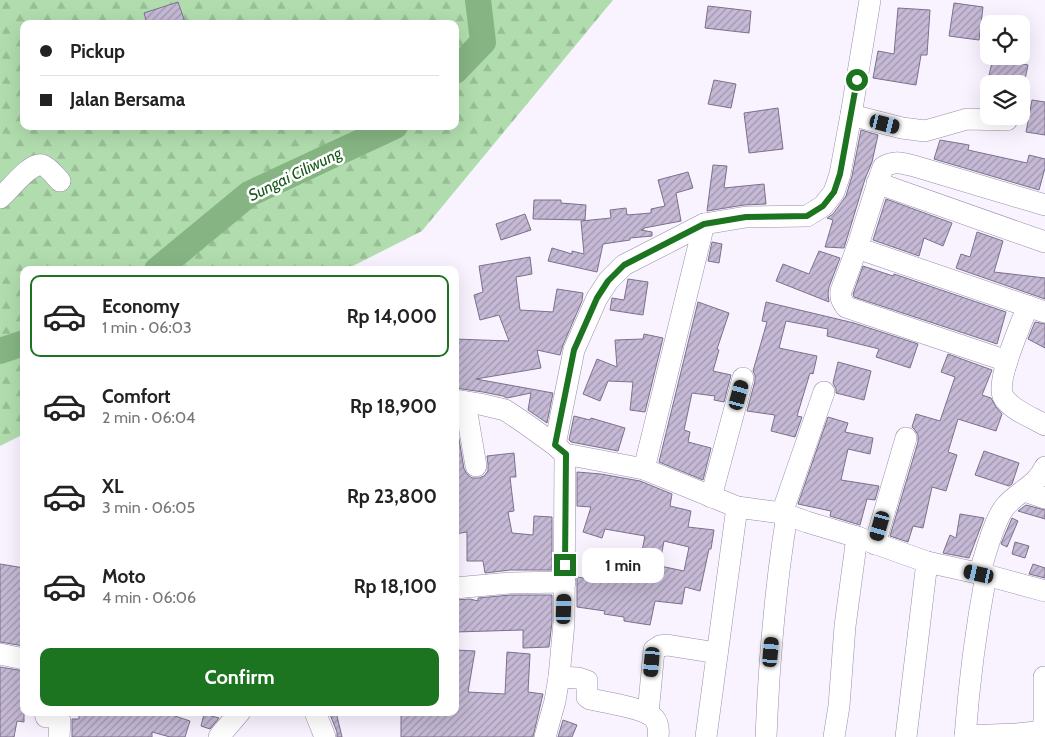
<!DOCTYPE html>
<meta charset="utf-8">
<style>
:root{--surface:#fff;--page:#f2f2f2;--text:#222;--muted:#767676;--line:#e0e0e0;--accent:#1d7420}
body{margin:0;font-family:Cabin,sans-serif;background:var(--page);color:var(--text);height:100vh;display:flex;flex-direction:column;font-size:19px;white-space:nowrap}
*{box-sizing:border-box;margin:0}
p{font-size:16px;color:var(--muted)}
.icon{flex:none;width:28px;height:28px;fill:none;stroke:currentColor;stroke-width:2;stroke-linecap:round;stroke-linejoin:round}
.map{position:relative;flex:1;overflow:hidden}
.details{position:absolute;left:20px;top:266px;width:439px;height:450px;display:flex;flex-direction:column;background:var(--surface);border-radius:10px;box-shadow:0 5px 20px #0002}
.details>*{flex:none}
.hud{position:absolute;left:20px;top:20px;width:439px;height:110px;border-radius:10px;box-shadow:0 5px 20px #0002;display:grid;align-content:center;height:110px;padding:0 20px;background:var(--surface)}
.fabs{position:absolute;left:980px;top:15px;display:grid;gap:10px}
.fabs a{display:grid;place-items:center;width:50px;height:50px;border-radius:10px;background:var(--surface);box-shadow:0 5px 20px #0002;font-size:25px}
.end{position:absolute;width:22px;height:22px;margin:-11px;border:6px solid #1d7420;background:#fff;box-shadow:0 0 0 2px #fff}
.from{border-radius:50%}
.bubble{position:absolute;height:35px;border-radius:10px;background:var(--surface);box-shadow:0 5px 20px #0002;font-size:16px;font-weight:700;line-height:35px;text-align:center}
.car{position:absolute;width:15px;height:30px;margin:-15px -8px;border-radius:6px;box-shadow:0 0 4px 1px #0007;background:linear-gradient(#222 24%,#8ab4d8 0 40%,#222 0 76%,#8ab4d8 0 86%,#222 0)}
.hud b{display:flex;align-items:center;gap:18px;height:48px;font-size:19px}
.hud b+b{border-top:1px solid var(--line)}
.hud i{width:12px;height:12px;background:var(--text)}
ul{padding:9px 0 0;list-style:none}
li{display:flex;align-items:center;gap:15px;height:82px;margin:0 10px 8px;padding:0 10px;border:2px solid transparent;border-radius:10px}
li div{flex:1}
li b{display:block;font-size:19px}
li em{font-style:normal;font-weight:700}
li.active{border-color:var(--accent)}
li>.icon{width:45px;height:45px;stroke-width:1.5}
.cta{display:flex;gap:10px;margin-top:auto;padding:10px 20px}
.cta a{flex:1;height:58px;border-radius:10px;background:var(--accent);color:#fff;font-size:20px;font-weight:700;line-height:58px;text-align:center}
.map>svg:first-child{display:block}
</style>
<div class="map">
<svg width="1045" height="737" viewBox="0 0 1045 737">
<defs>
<pattern id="forest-firs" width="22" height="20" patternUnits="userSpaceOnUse" patternTransform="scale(1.25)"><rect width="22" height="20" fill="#b1ddae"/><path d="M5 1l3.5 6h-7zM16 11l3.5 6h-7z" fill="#99be96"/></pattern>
<pattern id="building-hatch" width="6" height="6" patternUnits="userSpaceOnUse" patternTransform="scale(1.25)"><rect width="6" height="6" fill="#c5b9d5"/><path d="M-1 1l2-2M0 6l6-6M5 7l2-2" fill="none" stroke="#a097ae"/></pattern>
</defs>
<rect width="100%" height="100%" fill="#f8f3ff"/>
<!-- forest -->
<path fill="url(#forest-firs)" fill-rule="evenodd" d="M0,0H613L422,231L345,270H24V434L0,446ZM24,24H455V126H24Z"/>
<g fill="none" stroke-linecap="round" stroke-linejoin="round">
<!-- river -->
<g stroke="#86b583" stroke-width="26">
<path d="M455,71L483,42L478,0"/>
<path d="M157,270L249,194L395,126"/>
<path d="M0,351L24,343"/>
</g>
</g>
<!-- building -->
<g fill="url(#building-hatch)" stroke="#7c718b">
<path d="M178,2L185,22L179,24H147L144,13Z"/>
<path d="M954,3L983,7L979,40L949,36Z"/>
<path d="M708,6L751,11L749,33L705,28Z"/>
<path d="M898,8L930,10L927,55H921L916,85L873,78L878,51L894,54Z"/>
<path d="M993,58L1028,65L1024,84H987Z"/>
<path d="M714,80L736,84L731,108L708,104Z"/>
<path d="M1032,100L1045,102V135L1026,132Z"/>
<path d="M778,108L783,149L749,153L744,113Z"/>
<path d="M861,130L878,135L872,162L865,179L844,248L825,247L833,220L827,218L833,214L846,196L852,176Z"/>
<path d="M940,140L969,145L968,150L1027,163L1029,155L1045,159V168L1039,190L934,159Z"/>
<path d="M713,165L727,166L724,188L764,184L766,204L744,205L707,211Z"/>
<path d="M688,172L693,188L676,193L681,221L644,228V229L641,230L652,232V236L630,238V240L603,244L597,272L548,261L552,248L572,254V251L584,254L581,221L611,218L610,210L626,208L627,215L651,213V209L665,206L658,180Z"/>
<path d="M886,199L952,223L943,246L924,238L919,256L873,240Z"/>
<path d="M534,200H561V203L586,205L585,220L533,219Z"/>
<path d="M525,214L531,230L501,240L496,224Z"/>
<path d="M977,232L1003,241L994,272L1045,278V299L956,268L961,254L970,257Z"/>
<path d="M712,242L722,244L719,263L708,261Z"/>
<path d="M819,251L840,258L829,287L828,294L829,302L776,281L783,264L809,274Z"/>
<path d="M530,257L532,274L516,277L520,310L553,312L557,289L583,293L582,301L563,345L560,355L537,350L541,368L476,379L553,393L547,423L528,410L531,393L507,398L503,396L483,392L455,388V339L509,341L499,315L480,320L474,295L483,292L479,266Z"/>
<path d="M863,266L893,276L894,274L1006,312L997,344L854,297L853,294Z"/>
<path d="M628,279L648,282L643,315L610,310L612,298L624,300Z"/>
<path d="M698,302L729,313L717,349L719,350L713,371L731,375L724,402L714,400L715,396L692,393L684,430L690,432L688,442L711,448L703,480L659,462Z"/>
<path d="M766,302L854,323L918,344L910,368L876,357L879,349L827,336L828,329L786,321L779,348L817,356L813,374L810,373L797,416L802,417L795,437L771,431L775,415L747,411L755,381V375L753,371L767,322L762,321Z"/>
<path d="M1035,322L1045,324V348L1028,339Z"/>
<path d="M644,334L663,338L645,412L630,410L633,382L608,381L600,401L583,394L597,359L617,367L615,340L643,339Z"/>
<path d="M948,354L992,370L982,395L991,398L996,407L1002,414L996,431L958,419L948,452L957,455L946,491L932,487L923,528L913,526L908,542L890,536L918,442V435L915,430L912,427L916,414L940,421L955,377L941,372Z"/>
<path d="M838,362L871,371L864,400L836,393V389L833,383Z"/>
<path d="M574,416L590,420L591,418L625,428L618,451L571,442L569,440Z"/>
<path d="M828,417L848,423L845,432L873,438L870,454L848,449L841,480L879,486L875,500L867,499L860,525L830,516L831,511L798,504Z"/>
<path d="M458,433L464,469L467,474L472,478H479L484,476L488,471V464L487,456L514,453L516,477H510L514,511L508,512L512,533L533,535L534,516L552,517V570H510L485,573L483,561H467V532L455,534V434Z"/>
<path d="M984,451L1019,463L1012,484L1009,486L975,475Z"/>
<path d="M577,472L601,474L640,481L672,494L670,506L691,511L688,527L714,530L711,549H709L700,591L685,587L682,604L655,601L650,625L624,621V617L604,614L605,611L577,607V577L603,581L604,561L660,563V566L684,571L689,547L664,541L661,557L642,551L645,536L605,529L602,538L583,532L591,507L577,506Z"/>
<path d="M1026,505L1045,510V519L1018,511Z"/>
<path d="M960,514L984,518L969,558L943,553L950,535L956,538Z"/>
<path d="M1012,518L1018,521L1007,547L1001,544Z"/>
<path d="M1015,542L1029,546L1025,558L1012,554Z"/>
<path d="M0,564L24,568L20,590H24V646L0,642Z"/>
<path d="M1033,564L1045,568V578L1029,574Z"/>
<path d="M511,595H552V622L549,647L523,648V630L455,632V600L470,599L478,601V598Z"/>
<path d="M455,650L475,651L468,692L505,694L507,652L530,654L528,692L543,694L533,737H401V712H455Z"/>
<path d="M0,667L24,671L21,704H24V722L17,721L14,737H0Z"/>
<path d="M79,712H163L190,721L185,737H170L152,732V737H72V719H79Z"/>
<path d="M329,712H336L342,737H337V732Z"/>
<path d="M204,714L219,718L210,729L201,726Z"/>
<path d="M563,720L577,725L572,737H558Z"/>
</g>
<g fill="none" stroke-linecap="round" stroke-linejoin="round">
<defs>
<g id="minor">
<path d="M851,115L902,128L925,131L967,119L1007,120"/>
<path d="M877,183L1045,242"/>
<path d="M0,198C9,191 30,162 42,165C49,167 55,176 60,181"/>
<path d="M857,248L1045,312"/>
<path d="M1028,306C1021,323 996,381 1003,396C1009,409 1033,418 1045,425"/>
<path d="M1007,361L846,307C842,301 840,298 841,291L857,248L883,167C895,160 902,163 914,166L1045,205"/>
<path d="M455,400L480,404L505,410L526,424L555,445L565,454L644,469L737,507L782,513L807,522L857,537L927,562L986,575L1045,591"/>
<path d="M465,402L476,466"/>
<path d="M555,445L574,350L597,298L608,281L624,265L704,224L746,217L807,216L823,206L834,192L840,174L851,115L870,0"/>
<path d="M644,469L704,224"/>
<path d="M1025,491L1045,498"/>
<path d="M711,497L743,378"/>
<path d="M782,513L824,392"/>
<path d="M875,544L906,438"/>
<path d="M979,574C986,554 992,525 1004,508C1016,492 1036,487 1045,467"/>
<path d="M455,588L510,583L565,582"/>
<path d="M0,654L24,659"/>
<path d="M559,677L578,678L587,681V697L590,699C604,702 645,708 654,718C659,724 659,730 658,737"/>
<path d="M45,712L46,717H56L60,721L59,737"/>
<path d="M315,712L325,737"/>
<path d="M648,714L654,650L660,646L667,645L717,653"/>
<path d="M1044,731V677"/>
<path d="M965,736L1016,734L1045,731"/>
<path d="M219,737L221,734L240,712"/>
<path d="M545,737L555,701L559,677L564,623L565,454"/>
<path d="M706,737L737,507"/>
<path d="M766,737C769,663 775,588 787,515"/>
<path d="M834,737L839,706L845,626L857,537"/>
<path d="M906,737L927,562"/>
<path d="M965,737C969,683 976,629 986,575"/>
</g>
</defs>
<!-- minor casing -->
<use href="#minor" stroke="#998da9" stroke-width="22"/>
<!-- minor -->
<use href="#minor" stroke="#fff" stroke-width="21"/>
</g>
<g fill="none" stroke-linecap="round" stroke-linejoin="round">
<!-- route -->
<path stroke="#1d7420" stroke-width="6" d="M565,565L566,454L555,445L574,350L597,298L608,281L624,265L704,224L746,217L807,216L823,206L834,192L840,174L857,80"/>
</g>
<g text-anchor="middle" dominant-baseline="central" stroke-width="5" stroke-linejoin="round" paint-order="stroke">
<!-- water labels -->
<g font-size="16" font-style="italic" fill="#175918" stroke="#fff">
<text transform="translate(295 174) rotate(-26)">Sungai Ciliwung</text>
</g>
</g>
</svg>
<div class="fabs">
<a><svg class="icon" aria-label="locate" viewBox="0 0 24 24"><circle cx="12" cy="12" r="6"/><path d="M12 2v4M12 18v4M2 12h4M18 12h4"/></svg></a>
<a><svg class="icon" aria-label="layers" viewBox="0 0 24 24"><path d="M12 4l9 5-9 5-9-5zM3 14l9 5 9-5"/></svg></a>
</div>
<i class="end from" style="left:857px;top:80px"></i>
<i class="end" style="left:565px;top:565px"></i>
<div class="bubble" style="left:582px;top:548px;width:82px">1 min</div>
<i class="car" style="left:885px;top:124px;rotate:104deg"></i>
<i class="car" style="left:739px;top:395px;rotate:15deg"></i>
<i class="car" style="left:880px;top:526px;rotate:196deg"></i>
<i class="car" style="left:979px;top:574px;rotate:283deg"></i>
<i class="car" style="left:564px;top:609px;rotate:2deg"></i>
<i class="car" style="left:771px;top:652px;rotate:5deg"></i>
<i class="car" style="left:652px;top:662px;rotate:185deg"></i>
<div class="hud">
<b><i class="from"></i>Pickup</b>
<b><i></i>Jalan Bersama</b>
</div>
<section class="details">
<ul>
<li class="active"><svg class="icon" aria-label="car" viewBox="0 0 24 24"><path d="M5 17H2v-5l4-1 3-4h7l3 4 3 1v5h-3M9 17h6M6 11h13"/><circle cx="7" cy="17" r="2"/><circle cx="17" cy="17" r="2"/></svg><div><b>Economy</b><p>1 min · 06:03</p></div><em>Rp 14,000</em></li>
<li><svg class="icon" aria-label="car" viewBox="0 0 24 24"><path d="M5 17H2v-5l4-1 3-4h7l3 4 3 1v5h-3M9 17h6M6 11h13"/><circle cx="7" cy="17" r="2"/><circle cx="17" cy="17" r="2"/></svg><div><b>Comfort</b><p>2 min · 06:04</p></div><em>Rp 18,900</em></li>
<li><svg class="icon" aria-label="car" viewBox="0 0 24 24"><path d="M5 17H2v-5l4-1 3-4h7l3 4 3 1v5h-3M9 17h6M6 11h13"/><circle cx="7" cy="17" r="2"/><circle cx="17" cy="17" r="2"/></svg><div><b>XL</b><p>3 min · 06:05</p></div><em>Rp 23,800</em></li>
<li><svg class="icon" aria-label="car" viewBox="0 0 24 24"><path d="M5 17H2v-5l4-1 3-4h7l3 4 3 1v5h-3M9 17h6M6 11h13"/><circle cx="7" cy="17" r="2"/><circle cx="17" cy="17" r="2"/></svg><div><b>Moto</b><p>4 min · 06:06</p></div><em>Rp 18,100</em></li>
</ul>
<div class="cta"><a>Confirm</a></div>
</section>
</div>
